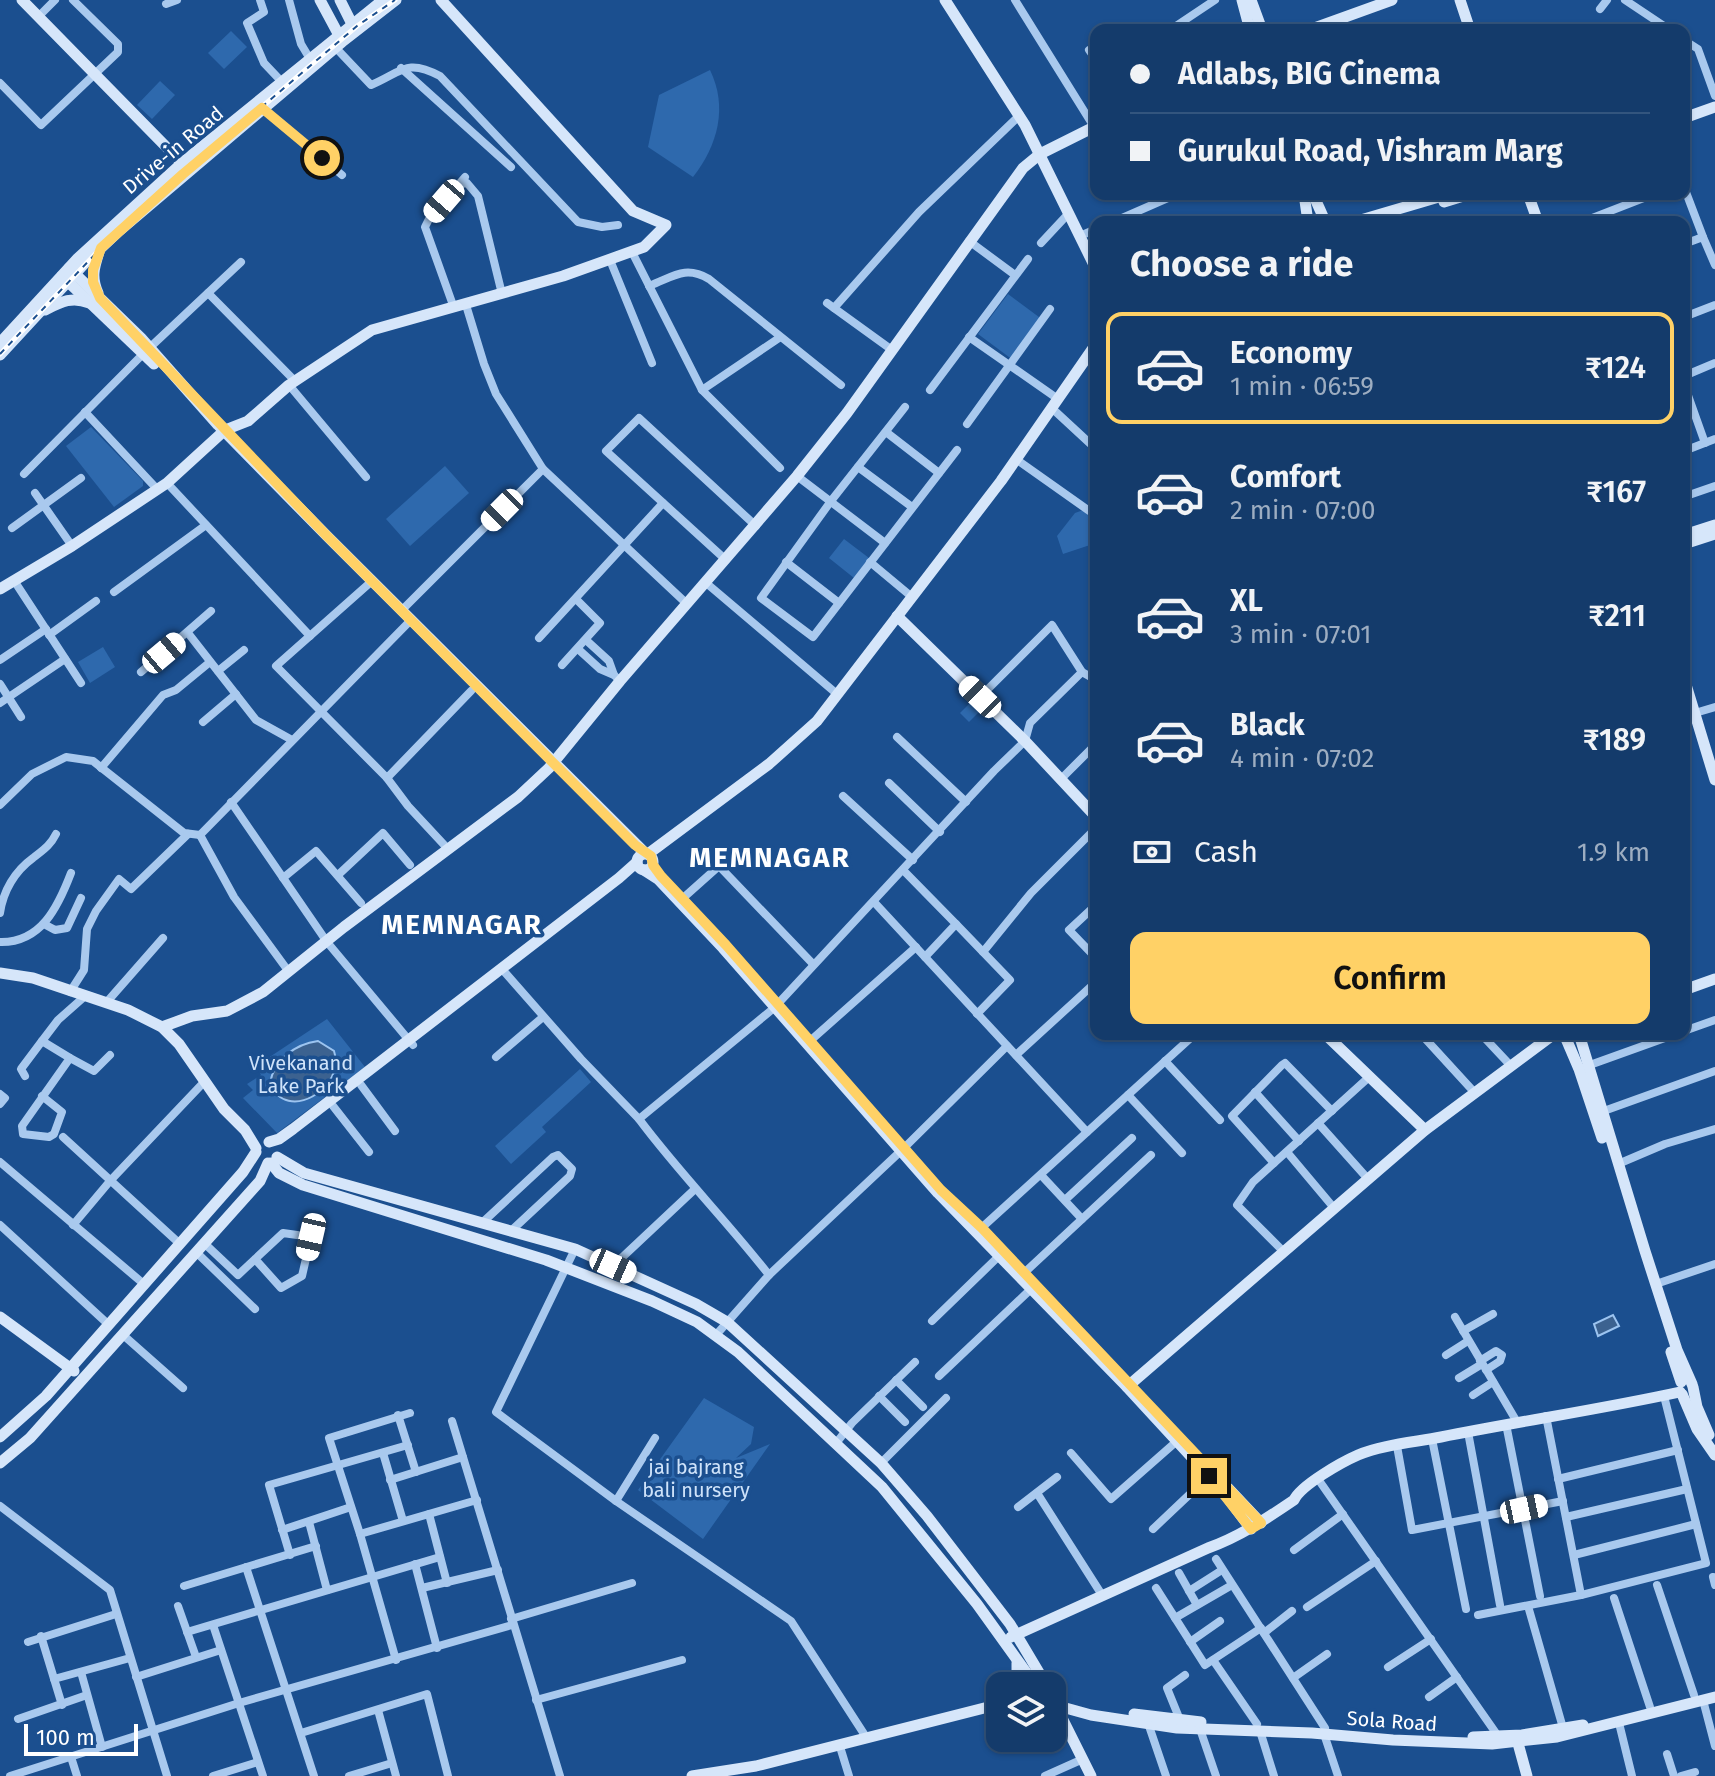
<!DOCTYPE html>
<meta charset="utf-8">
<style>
:root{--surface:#143b6b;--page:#1d4271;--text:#f1f3f6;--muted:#9dadc1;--line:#33557e;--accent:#ffd166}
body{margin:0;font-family:"Fira Sans",sans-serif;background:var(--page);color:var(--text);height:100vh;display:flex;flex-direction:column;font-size:30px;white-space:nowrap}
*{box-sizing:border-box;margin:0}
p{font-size:26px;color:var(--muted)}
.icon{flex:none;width:44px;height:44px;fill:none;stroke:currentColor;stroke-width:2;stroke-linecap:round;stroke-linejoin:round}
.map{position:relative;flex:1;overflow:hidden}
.panel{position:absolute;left:1090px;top:216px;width:600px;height:824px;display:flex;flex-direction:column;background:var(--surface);border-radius:16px;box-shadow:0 2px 6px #0004,0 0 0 2px var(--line)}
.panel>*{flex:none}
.banner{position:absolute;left:1090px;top:24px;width:600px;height:176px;border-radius:16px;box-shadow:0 2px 6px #0004,0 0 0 2px var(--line);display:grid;align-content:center;height:176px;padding:0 40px;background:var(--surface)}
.fabs{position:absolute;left:986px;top:1672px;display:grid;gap:16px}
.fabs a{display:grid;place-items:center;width:80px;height:80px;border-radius:16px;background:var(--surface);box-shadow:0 2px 6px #0004,0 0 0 2px var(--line);font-size:40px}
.scale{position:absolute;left:24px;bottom:20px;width:114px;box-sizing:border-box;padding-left:8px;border:4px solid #fff;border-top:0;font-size:22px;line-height:28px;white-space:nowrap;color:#fff;-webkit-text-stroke:6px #1b4f8f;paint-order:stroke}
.end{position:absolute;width:36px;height:36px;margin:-18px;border:10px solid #ffd166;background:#111;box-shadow:0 0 0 4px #111}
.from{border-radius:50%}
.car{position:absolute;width:24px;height:48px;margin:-24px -12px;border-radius:10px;box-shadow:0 0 6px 2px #0007;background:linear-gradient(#fff 24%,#345 0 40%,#fff 0 76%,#345 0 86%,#fff 0)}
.banner b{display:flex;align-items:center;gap:28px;height:76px;font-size:30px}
.banner b+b{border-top:2px solid var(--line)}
.banner i{width:20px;height:20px;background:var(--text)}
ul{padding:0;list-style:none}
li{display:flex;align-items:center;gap:24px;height:112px;margin:0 16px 12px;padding:0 24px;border:4px solid transparent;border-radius:16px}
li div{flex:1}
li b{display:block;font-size:30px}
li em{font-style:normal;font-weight:600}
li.selected{border-color:var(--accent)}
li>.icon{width:72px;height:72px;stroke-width:1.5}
h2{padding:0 40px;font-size:36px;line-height:96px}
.pay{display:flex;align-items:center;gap:20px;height:88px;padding:0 40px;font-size:30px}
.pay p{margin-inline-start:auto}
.cta{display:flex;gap:16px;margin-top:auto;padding:16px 40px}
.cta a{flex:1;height:92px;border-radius:16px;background:var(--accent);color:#111;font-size:32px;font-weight:600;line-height:92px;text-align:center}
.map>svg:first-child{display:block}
</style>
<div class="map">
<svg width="1715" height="1776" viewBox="0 0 1715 1776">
<rect width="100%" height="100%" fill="#1b4f8f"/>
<!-- green -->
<g fill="#2e69ad">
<path d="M231,31L247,47L224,69L208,53Z"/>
<path d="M710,70C728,107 718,145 693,177L648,147L659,95Z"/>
<path d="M160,81L175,95L152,119L137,105Z"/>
<path d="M1008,294L1043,320L1013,360L978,334Z"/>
<path d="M91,427L143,481V486L114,507L66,446Z"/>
<path d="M445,466L469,493L410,546L386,519Z"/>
<path d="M1086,509L1096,543L1063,554L1057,536L1075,513Z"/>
<path d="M844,539L869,558L854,578L829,558Z"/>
<path d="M103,647L115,667L90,683L78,662Z"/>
<path d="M974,699L983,708L969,722L960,713Z"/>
<path d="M327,1019L365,1067L277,1133L243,1098L253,1090L247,1084L261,1075L256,1066Z"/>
<path d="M580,1069L591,1082L542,1127L546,1132L511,1164L495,1146Z"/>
<path d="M704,1398L754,1427L751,1444L736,1458L770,1444L703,1539L638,1490Z"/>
</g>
<!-- water -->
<g fill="#3c6290" stroke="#9cc4f0" stroke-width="2">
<path d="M318,1041L334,1051C347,1087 286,1125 270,1083C274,1060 295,1044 318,1041Z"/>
<path d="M1613,1315L1619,1326L1598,1336L1594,1324Z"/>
</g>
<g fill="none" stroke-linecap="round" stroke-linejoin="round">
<!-- street -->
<g stroke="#a9c9ee" stroke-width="8">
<path d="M260,0L264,12L247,23L264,63L282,82"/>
<path d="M289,0L301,44L310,59"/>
<path d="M1015,0L1094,127"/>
<path d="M1625,0L1670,30"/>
<path d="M166,4L177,0"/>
<path d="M1600,9L1607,0"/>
<path d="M38,17L55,0"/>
<path d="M1170,30L1215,0"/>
<path d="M1684,40L1698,49L1715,96"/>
<path d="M335,47L371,85C402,72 406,58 440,76L578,222L602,227L618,225"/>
<path d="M1089,50L1096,60"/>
<path d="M401,68L511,167"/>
<path d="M0,83L41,125L118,52V44L73,0"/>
<path d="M262,108L342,175"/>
<path d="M460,184L467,183L478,196L502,294"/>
<path d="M1684,187L1703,237"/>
<path d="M1387,219L1388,222"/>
<path d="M1113,222L1177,194"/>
<path d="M1582,222L1654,194"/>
<path d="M1080,236L1096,229"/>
<path d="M969,241L1015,275"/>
<path d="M1041,243L1069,213"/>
<path d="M1684,244L1703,237L1715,265"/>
<path d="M632,252L702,390L780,468"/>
<path d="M610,260L652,363"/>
<path d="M649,286C673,277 685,265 709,279L841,385"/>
<path d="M208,293L295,381"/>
<path d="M827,303L892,350"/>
<path d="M466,305L484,364L496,394L543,469"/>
<path d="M454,308L425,227L429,219L465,177"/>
<path d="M834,308L919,212L1020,115"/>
<path d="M1684,317L1715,305"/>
<path d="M969,337L1058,399"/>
<path d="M1684,376L1715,363"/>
<path d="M1684,384L1705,443"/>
<path d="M289,385L366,477"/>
<path d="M702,390L779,338"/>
<path d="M930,390L1028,259"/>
<path d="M905,407L831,501L761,598L813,637L957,450"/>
<path d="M85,412L157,489"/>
<path d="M1056,412L1096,449"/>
<path d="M967,424L1050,309"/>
<path d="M886,432L939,473"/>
<path d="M1684,451L1715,439"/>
<path d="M1020,462L1095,515L1096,519"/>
<path d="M858,467L912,507"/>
<path d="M24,474L144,353L241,262"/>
<path d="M797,476L885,543"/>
<path d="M167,483L310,636"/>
<path d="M35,493L72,546"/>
<path d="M1689,495L1715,486"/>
<path d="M12,528L81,478"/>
<path d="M726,560L606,451L639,418L756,526"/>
<path d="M786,562L839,603"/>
<path d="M870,562L912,597"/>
<path d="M372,581L276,666L387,778L471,691"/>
<path d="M15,582L81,683"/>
<path d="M705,582L837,694"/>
<path d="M114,592L206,525"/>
<path d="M401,611L543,469L686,603"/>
<path d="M188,633L256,720L292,740"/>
<path d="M49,635L96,601"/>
<path d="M539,638L663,503"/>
<path d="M586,640L609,661L614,675"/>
<path d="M578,649L600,669L614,675L620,681"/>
<path d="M0,660L46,629"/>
<path d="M562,665L600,623L576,599"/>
<path d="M218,671L244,650"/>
<path d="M141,672L211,611"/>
<path d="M0,684L21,717"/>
<path d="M980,697L1052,625L1082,672L1096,680"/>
<path d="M0,703L65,659"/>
<path d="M1695,713L1715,707"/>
<path d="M203,722L236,694"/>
<path d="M897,737L966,802"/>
<path d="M101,768L163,695L176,690L210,662"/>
<path d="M387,778L408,806L448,849"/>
<path d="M1060,780L1096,744"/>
<path d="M889,783L940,832"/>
<path d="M843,796L913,860"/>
<path d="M231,802L327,942L413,1045"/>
<path d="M0,805L32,774L66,757L93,761L184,833L200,835"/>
<path d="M200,835L410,621"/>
<path d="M200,835L234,897L289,972"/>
<path d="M903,870L956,924L925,957"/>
<path d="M338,875L383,833L410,865"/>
<path d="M283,878L316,851L361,903"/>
<path d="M682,899L719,866L813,964"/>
<path d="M874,902L1087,1132"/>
<path d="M1096,905L1069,930L1096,958"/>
<path d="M0,913C3,891 15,871 33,858C43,850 50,846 56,834"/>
<path d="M44,924L55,930L67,928L81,898"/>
<path d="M956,924L1010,980L977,1014"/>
<path d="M0,942C41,943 58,907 71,873"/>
<path d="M983,952L1031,893L1096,828"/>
<path d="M502,969L581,1059L639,1119L774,1008L994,771L1025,741L1030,723L1082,672"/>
<path d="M70,992L84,970L87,929L96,911L119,879L131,889L188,834"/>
<path d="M106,1003L163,938"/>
<path d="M1684,1031L1715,1020"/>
<path d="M1421,1034L1475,1093"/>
<path d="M1481,1034L1511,1066"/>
<path d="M810,1041L916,947"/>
<path d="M1016,1055L1096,982"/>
<path d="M496,1057L543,1017"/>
<path d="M70,1058L94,1071L110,1055"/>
<path d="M1165,1061L1220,1120"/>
<path d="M1587,1066L1676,1034"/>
<path d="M25,1076L21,1069L42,1041"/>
<path d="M361,1085L395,1131"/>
<path d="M1255,1092L1299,1141"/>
<path d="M0,1094L5,1098L0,1104"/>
<path d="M1128,1095L1182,1153"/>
<path d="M42,1096L62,1112L54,1134L49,1137L23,1134L22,1126L70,1058L42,1041L58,1020L84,997"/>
<path d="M333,1106L369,1152"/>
<path d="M1601,1112L1715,1071"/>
<path d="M639,1119C680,1174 727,1221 769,1275"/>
<path d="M1318,1123L1368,1179"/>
<path d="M63,1137L180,1244"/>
<path d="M1287,1152L1334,1208"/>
<path d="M0,1162L145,1285"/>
<path d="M1274,1163L1232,1116L1282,1065L1285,1063L1332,1111"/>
<path d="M1618,1164L1665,1144L1715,1129"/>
<path d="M1041,1175L1082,1219"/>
<path d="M1065,1200L1132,1138"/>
<path d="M483,1222L553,1157L558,1155L572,1169L570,1176L512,1230"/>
<path d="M0,1225L109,1325"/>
<path d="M73,1225L110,1181L205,1081"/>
<path d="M977,1232L1195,1034"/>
<path d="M204,1243L238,1275L283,1233L311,1237L302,1276L281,1288L255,1259"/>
<path d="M575,1249L496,1412L616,1501L791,1621L866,1737"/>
<path d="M196,1252L255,1309"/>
<path d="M1284,1252L1237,1205L1253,1182L1368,1078"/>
<path d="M613,1266L695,1189"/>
<path d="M1023,1274L1151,1155"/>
<path d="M1656,1284L1715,1264"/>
<path d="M1455,1317L1517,1422"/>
<path d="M932,1321L999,1256"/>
<path d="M1463,1331L1493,1314"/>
<path d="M122,1334L183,1388"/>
<path d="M716,1335L769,1275L904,1148L1007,1046"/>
<path d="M1446,1355L1468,1341"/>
<path d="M1480,1361L1496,1351L1502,1355L1500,1361L1486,1370"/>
<path d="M939,1376L1031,1289"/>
<path d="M1459,1378L1482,1364"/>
<path d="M896,1380L923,1407"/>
<path d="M1473,1395L1493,1382"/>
<path d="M879,1396L905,1422"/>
<path d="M398,1415L416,1472"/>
<path d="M1546,1416L1581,1595"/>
<path d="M452,1421L560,1776"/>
<path d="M1506,1424L1540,1596"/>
<path d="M1468,1432L1500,1605"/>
<path d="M1432,1439L1466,1609"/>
<path d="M837,1442L852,1423L915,1362"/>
<path d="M1397,1446L1412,1530L1563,1501"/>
<path d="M383,1453L403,1521"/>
<path d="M1071,1453L1111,1499L1177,1441"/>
<path d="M881,1463L946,1398"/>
<path d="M1318,1479L1498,1736"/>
<path d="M1558,1479L1678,1450"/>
<path d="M390,1480L463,1457"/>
<path d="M1037,1493L1102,1595"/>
<path d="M616,1501L655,1438"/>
<path d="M0,1506L110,1590L167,1776"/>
<path d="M1018,1507L1057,1477"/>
<path d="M429,1514L447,1583"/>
<path d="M1566,1517L1687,1489"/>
<path d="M309,1522L327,1590"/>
<path d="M1153,1529L1209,1476"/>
<path d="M282,1530L351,1507"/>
<path d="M360,1534L477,1500"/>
<path d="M1294,1550L1343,1514"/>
<path d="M290,1555L269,1485L408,1445"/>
<path d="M1574,1555L1696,1524"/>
<path d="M1216,1559L1325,1728"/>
<path d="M415,1564L437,1648"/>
<path d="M246,1567L314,1776"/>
<path d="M1179,1573L1197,1605"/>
<path d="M1713,1577L1715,1585"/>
<path d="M1657,1585L1694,1695"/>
<path d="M184,1586L316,1546"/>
<path d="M422,1588L498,1570"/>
<path d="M1156,1588L1205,1665L1261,1628"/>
<path d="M1189,1591L1222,1570"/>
<path d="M1614,1598L1650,1707"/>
<path d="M178,1606L196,1657"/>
<path d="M1528,1606L1563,1728"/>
<path d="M1307,1607L1376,1561"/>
<path d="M1478,1615L1581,1595L1706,1563L1664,1396"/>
<path d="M1175,1618L1232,1585"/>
<path d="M511,1619L632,1583"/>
<path d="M213,1625L263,1776"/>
<path d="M187,1632L440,1557"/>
<path d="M1264,1633L1292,1611"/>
<path d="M41,1636L62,1705"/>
<path d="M28,1642L116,1614"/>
<path d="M1190,1642L1220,1621"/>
<path d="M396,1660L360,1534L329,1438L410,1413"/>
<path d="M1213,1660L1257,1724"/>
<path d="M1388,1667L1431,1639"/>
<path d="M81,1672L102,1747"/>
<path d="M136,1677L221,1650"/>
<path d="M1293,1678L1327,1654"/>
<path d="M54,1679L130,1658"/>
<path d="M1429,1697L1457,1677"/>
<path d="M536,1700L682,1660"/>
<path d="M1703,1700L1715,1746"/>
<path d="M378,1710L396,1776"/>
<path d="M18,1719L87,1695"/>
<path d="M1180,1720L1167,1688L1185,1675"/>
<path d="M1148,1723L1166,1776"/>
<path d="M1619,1723L1632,1776"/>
<path d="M1200,1729L1216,1776"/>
<path d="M1260,1731L1274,1776"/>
<path d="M301,1733L427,1694L448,1776"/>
<path d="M1324,1734L1338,1776"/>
<path d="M841,1750L849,1776"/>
<path d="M1667,1754L1674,1776"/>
<path d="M71,1757L77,1776"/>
<path d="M10,1776L239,1703L512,1625"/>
<path d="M213,1776L258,1762"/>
<path d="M349,1776L392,1763"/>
<path d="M1045,1776L1083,1759"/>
<path d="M1681,1776L1695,1772"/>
</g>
<!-- secondary -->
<g stroke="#d6e6fa" stroke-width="11">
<path d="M22,0L182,163"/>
<path d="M320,0L342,41"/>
<path d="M340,0L354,28"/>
<path d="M945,0L1025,125L1096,269"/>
<path d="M1242,0L1250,30"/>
<path d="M1251,0L1262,30"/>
<path d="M1460,0L1470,30"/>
<path d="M1309,30L1392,0"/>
<path d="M1684,118L1715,107"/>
<path d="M1304,194L1308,222"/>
<path d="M1313,194L1325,221"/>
<path d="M1528,194L1538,222"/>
<path d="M1444,202L1470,194"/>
<path d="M1354,222L1449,194"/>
<path d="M69,268L141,338L218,425L327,536L645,853"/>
<path d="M62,276L154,364"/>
<path d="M98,293C91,277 94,268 99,252"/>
<path d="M45,310C61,302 72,296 89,303"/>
<path d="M0,343L78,258L182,163L383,0"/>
<path d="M0,355L84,264L119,231L342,42L396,0"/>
<path d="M1684,535L1715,525"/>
<path d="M1684,544L1715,534"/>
<path d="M0,589L72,546L167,483L225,430L248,421L289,385L372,330L563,276L644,247L666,225L633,211L441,0"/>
<path d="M897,616L1025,741L1096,817"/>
<path d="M1684,678L1715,780"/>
<circle cx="645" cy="862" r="8"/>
<path d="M648,854L769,764L817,721L1001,481L1096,344"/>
<path d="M644,870L658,879L723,948L938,1193L1127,1387L1221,1489L1251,1529"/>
<path d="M0,973L33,978L128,1010L162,1027L179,1044L224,1109L245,1130L256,1148"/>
<path d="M1684,990L1715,979"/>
<path d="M162,1027L192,1016L227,1011L263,992L344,927L518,797L549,768L620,681L797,476L847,413L1023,168L1040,154L1096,126"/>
<path d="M1325,1034L1425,1130"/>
<path d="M1564,1034L1579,1069L1602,1138"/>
<path d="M1579,1034L1645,1251L1677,1350L1692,1384"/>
<path d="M269,1142L279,1139L293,1129L619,878L637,862"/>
<path d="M277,1157L304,1173L575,1249L696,1304L727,1322L881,1463L927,1516L1010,1624L1047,1686"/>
<path d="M271,1163L279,1173L303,1185L546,1260L652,1301L697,1322L738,1352L882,1487L977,1604L1036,1686"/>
<path d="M0,1317L74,1371"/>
<path d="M1671,1352L1681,1382"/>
<path d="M1127,1387L1425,1130L1554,1034"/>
<path d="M1693,1387L1697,1407L1709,1435"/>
<path d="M1682,1394L1697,1429L1715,1455"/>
<path d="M0,1437L46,1396L243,1172L256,1152"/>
<path d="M0,1463L30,1438L260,1181L268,1163"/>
<path d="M1228,1488L1261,1523"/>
<path d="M1011,1637L1208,1548C1239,1537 1266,1519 1294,1500C1301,1485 1342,1462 1358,1455C1381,1445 1416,1442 1441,1437C1521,1421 1602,1409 1680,1392"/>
<path d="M1017,1686V1663"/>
<path d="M1052,1695L1059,1697L1062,1701L1060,1711"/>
<path d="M1062,1707L1091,1715L1177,1728L1312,1733L1393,1740L1492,1744L1557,1737L1715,1697"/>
<path d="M1059,1712L1091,1776"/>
<path d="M1134,1714L1201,1722"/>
<path d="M1516,1736L1527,1776"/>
<path d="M1473,1737L1522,1735L1583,1725"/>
<path d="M692,1776L756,1766L1000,1704"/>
</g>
<defs>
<path id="rail" d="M0,354L123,225L357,26L395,0"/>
</defs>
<!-- rail casing -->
<use href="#rail" stroke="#fff" stroke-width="5"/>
<!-- rail -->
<use href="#rail" stroke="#1b4f8f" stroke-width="2" stroke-dasharray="6" stroke-linecap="butt"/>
</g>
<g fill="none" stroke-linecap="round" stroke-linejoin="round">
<!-- route -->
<path stroke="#ffd166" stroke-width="10" d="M322,158L262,108L183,174L101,248L93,270V282L100,298L327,536L635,845L651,856L653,865L661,876L726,945L941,1190L982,1228L1261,1523L1251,1529L1209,1476"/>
</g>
<g text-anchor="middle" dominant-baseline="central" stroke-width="7" stroke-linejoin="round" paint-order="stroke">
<!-- street labels -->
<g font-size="20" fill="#fff" stroke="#1b4f8f">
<text transform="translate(173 150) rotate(-40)">Drive-in Road</text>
<text transform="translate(1392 1721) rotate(4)">Sola Road</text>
</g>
<!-- park labels -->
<g font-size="20" fill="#cfe3fa" stroke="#1b4f8f">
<text x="301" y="1063">Vivekanand<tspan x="301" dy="23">Lake Park</tspan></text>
<text x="696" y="1467">jai bajrang<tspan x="696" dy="23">bali nursery</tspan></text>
</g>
<!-- district labels -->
<g font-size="28" font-weight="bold" letter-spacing="2" fill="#fff" stroke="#1b4f8f">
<text x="770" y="857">MEMNAGAR</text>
<text x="462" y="924">MEMNAGAR</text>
</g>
</g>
</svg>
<div class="fabs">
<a><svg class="icon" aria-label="layers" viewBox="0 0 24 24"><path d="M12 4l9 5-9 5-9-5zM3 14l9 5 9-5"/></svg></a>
</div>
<div class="scale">100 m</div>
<i class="end from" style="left:322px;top:158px"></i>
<i class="end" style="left:1209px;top:1476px"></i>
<i class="car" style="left:444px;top:201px;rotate:221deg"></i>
<i class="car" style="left:502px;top:510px;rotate:225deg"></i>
<i class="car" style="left:164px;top:653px;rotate:50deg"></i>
<i class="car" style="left:980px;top:697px;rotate:314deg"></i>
<i class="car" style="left:311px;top:1237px;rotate:193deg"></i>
<i class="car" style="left:613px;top:1266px;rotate:114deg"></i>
<i class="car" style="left:1524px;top:1509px;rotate:78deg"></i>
<div class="banner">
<b><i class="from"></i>Adlabs, BIG Cinema</b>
<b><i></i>Gurukul Road, Vishram Marg</b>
</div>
<section class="panel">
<h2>Choose a ride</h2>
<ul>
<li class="selected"><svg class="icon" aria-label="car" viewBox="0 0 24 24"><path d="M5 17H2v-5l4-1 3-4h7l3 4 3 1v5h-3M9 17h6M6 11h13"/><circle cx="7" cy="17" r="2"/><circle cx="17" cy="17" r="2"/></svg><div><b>Economy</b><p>1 min · 06:59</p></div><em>₹124</em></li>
<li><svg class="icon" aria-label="car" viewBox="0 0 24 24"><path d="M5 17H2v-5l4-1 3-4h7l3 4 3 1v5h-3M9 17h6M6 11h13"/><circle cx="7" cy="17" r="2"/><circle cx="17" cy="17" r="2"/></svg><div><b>Comfort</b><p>2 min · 07:00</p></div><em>₹167</em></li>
<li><svg class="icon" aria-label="car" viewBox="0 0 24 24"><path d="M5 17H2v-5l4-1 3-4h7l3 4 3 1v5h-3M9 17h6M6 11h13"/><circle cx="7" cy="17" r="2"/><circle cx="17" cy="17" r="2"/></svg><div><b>XL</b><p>3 min · 07:01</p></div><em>₹211</em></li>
<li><svg class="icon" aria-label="car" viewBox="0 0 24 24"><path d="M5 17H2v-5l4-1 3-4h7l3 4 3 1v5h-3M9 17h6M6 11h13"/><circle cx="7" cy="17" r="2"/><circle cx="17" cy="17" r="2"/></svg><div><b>Black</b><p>4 min · 07:02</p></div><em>₹189</em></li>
</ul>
<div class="pay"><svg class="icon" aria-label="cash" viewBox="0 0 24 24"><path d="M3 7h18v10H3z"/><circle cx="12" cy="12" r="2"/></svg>Cash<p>1.9 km</p></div>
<div class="cta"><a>Confirm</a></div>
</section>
</div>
